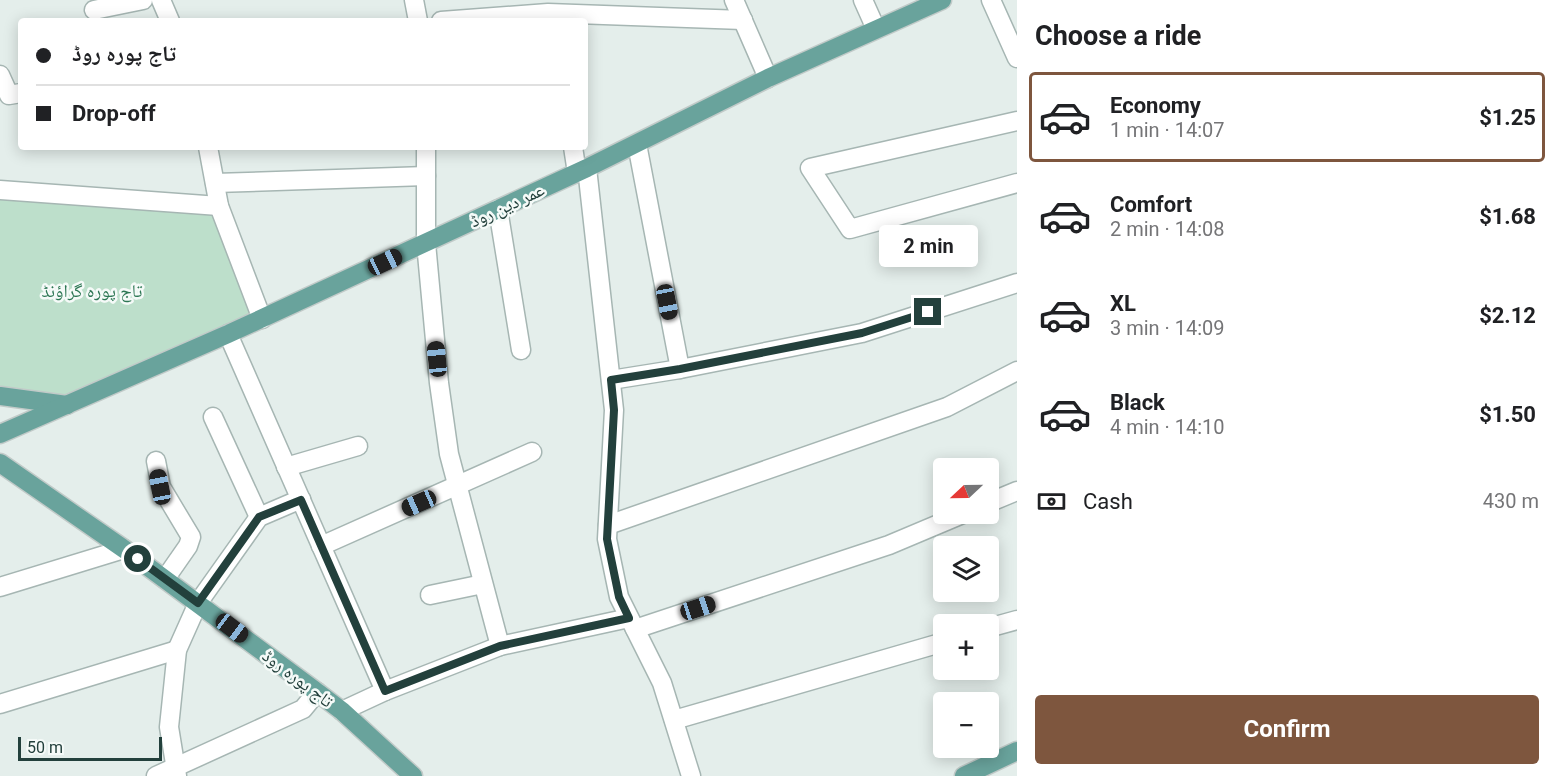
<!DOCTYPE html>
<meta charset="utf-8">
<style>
:root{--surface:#fff;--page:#f6f6f6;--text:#202124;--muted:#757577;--line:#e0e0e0;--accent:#7e563e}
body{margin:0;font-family:Roboto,"Noto Naskh Arabic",sans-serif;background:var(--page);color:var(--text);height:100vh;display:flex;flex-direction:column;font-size:22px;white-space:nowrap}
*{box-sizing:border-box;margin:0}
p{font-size:20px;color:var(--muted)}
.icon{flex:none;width:33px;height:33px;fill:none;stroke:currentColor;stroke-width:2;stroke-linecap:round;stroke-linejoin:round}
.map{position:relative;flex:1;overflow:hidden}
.side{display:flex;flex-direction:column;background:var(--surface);width:540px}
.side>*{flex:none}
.guide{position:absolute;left:18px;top:18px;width:570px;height:132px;border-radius:6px;box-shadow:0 3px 15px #0003;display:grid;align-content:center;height:132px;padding:0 18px;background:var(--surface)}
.needle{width:39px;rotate:248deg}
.controls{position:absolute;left:933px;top:458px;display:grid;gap:12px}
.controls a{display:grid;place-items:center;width:66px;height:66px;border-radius:6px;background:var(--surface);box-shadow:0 3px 15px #0003;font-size:30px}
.scale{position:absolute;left:18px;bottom:15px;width:144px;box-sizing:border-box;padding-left:6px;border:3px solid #23403c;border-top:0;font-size:16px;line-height:21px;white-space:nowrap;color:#23403c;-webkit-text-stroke:4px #f5faf8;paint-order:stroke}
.end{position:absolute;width:27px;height:27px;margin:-14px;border:8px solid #23403c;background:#fff;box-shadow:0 0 0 3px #fff}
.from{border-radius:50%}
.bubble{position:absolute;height:42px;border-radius:6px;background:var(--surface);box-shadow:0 3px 15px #0003;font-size:20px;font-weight:700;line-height:42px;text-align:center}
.car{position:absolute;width:18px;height:36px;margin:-18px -9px;border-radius:8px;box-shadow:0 0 4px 2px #0007;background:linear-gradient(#222 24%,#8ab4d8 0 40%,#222 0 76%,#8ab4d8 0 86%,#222 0)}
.guide b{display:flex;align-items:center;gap:21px;height:57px;font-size:22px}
.guide b+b{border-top:2px solid var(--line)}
.guide i{width:15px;height:15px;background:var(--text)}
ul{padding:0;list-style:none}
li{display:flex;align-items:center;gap:18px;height:90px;margin:0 12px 9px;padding:0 6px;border:3px solid transparent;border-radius:6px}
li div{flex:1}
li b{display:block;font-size:22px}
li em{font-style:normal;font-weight:700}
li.selected{border-color:var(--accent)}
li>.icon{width:54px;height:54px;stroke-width:1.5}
h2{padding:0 18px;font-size:27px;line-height:72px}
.pay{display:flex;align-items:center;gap:15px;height:66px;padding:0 18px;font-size:22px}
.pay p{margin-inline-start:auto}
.cta{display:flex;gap:12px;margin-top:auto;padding:12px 18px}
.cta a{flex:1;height:69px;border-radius:6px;background:var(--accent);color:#fff;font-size:24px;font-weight:700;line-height:69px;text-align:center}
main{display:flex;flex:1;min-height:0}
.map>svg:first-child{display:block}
</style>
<main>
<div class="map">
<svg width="1017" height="776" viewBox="0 0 1017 776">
<rect width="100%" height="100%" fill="#e4eeeb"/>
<!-- green -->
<path fill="#bddfcb" d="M0,190L219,206L262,319L69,401L0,389Z"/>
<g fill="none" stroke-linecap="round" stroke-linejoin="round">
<defs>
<g id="minor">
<path d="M161,0L170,21"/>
<path d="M414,0L418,21"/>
<path d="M734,0L768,78"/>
<path d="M863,0L876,29"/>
<path d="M991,0L1017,58"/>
<path d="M94,10L143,0"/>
<path d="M441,21L548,13L743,20"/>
<path d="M0,75L9,95L21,93"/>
<path d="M1017,121L810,168L850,229L1017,183"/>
<path d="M637,144L680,369"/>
<path d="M208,147L219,206L262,319"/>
<path d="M426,147V243L439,383L449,454L500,646"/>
<path d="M573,147L577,173"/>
<path d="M587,168L614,410L607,539L619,597L662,683L691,776"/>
<path d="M215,183L426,176"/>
<path d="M0,190L219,206"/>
<path d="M498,209L521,350"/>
<path d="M228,334L385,691L500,646L629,618"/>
<path d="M611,380L680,369L862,333L1017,283"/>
<path d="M213,417L259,517"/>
<path d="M156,461L161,487L191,537L188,546L165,579"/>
<path d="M286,467L358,446"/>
<path d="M988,503L1017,491"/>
<path d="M608,525L947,407L1017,371"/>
<path d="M321,546L532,452"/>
<path d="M0,587L124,549"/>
<path d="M430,595L483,584"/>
<path d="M988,628L1017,620"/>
<path d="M635,629L889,545L965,513"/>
<path d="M0,704L177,650"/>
<path d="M342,711L385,691"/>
<path d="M674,720L944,642"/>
<path d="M156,776L303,709L317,692"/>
<path d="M177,776L169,727L177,650L198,603L259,517L301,499"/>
</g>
<g id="major">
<path d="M0,396L67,405"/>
<path d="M0,434L228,334L587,168L768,78L942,0"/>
<path d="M0,463L124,549L317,692L342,711L413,776"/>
<path d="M964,776L1017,751"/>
</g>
</defs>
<!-- minor casing -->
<use href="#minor" stroke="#a6b6b3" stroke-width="21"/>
<!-- major casing -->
<use href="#major" stroke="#c1cac8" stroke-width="21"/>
<!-- minor -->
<use href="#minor" stroke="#fff" stroke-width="18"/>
<!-- major -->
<use href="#major" stroke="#69a39c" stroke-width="18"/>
</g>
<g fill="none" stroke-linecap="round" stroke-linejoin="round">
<!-- route -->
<path stroke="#23403c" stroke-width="8" d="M138,559L198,603L259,517L301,500L385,691L500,646L629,618L619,597L607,539L614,410L611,380L680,369L862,333L928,312"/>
</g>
<g text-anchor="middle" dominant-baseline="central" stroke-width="5" stroke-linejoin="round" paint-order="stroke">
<!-- street labels -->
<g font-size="18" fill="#23403c" stroke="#f5faf8">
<text transform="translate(507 205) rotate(-25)">عمر دین روڈ</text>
<text transform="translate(298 678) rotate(37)">تاج پورہ روڈ</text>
</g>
<!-- park labels -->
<g font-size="18" fill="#2d7754" stroke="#f5faf8">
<text x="92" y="290">تاج پورہ گراؤنڈ</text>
</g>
</g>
</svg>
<div class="controls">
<a><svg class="needle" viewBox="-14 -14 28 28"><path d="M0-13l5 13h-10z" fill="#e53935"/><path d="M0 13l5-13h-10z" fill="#757577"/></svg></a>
<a><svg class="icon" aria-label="layers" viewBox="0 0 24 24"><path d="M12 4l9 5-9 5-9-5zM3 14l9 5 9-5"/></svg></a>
<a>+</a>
<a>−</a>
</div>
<div class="scale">50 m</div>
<i class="end from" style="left:138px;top:559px"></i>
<i class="end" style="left:928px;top:312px"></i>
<div class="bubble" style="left:879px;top:225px;width:99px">2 min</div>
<i class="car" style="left:385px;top:262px;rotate:65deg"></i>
<i class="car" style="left:667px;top:302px;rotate:169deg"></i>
<i class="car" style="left:437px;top:359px;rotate:354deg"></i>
<i class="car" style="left:160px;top:487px;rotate:349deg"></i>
<i class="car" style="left:419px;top:503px;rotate:246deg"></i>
<i class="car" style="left:698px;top:608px;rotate:72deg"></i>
<i class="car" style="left:232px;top:628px;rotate:127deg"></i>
<div class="guide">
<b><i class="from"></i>تاج پورہ روڈ</b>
<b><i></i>Drop-off</b>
</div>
</div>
<section class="side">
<h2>Choose a ride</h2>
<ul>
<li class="selected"><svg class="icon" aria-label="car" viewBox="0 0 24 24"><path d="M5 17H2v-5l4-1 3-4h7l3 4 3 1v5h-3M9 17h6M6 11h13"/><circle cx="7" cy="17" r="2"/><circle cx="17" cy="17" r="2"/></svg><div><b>Economy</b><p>1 min · 14:07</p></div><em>$1.25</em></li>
<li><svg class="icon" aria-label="car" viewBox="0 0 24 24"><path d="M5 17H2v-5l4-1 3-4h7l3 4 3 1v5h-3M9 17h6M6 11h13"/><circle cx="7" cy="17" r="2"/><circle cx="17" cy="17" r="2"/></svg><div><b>Comfort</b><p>2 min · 14:08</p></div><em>$1.68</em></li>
<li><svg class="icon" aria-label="car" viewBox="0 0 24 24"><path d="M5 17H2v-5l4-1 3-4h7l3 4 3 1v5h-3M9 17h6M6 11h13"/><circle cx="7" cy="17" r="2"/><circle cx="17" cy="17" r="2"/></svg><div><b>XL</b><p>3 min · 14:09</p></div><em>$2.12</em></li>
<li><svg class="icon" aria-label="car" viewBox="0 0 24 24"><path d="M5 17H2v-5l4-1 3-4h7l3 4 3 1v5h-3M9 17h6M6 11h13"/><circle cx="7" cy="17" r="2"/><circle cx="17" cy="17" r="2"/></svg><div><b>Black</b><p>4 min · 14:10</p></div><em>$1.50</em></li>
</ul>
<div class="pay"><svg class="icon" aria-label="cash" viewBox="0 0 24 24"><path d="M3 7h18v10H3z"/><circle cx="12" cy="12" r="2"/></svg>Cash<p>430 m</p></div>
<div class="cta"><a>Confirm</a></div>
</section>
</main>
